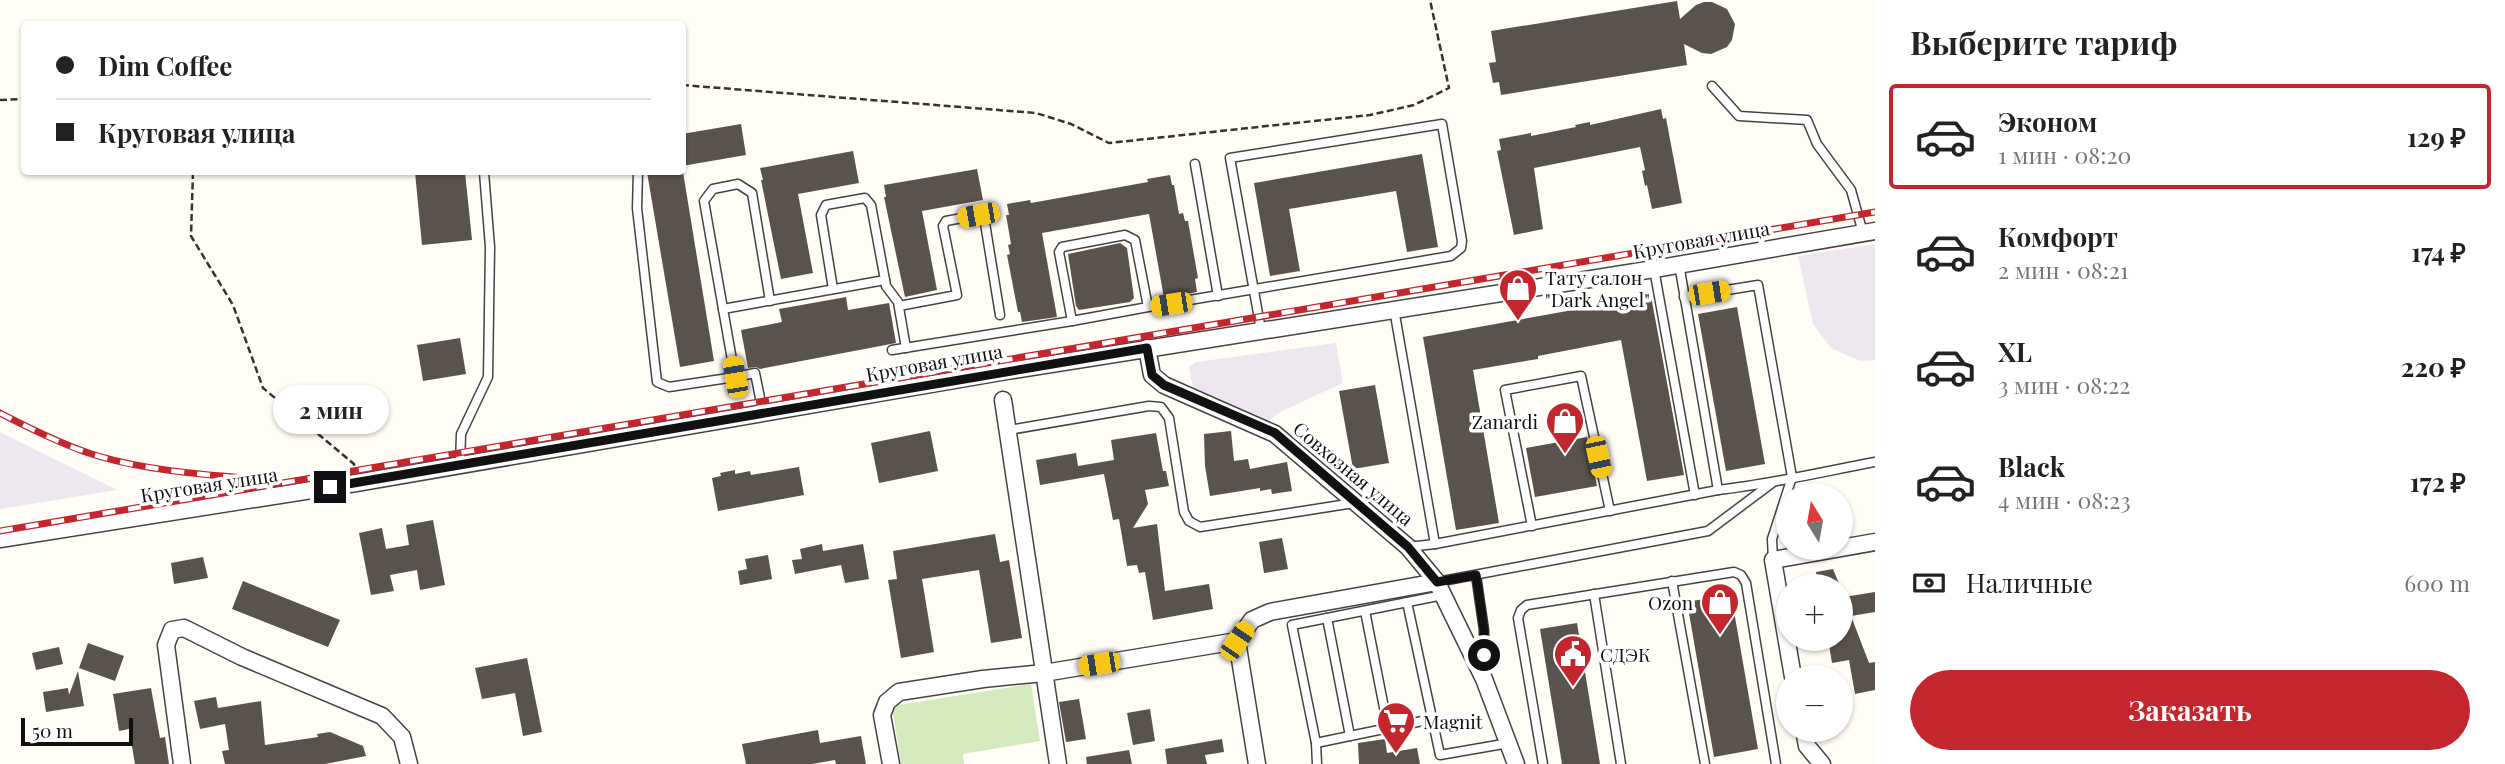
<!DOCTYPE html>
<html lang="ru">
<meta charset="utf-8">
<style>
:root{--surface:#fff;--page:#f6f6f6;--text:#222;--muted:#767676;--line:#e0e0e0;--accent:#c4262e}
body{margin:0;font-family:"Playfair Display",serif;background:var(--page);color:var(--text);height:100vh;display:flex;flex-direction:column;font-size:26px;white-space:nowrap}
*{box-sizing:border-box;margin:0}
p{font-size:23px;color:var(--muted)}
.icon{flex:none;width:38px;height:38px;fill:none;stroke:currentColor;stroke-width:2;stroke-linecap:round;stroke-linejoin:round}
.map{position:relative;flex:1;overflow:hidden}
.side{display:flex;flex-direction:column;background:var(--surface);width:630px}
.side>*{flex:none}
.banner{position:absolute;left:21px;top:21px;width:665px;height:154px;border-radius:7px;box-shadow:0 2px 5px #0004;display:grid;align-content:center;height:154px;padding:0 35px;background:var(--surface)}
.needle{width:46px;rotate:349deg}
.fabs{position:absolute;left:1776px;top:483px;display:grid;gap:14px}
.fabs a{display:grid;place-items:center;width:77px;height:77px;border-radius:50%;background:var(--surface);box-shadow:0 2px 5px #0004;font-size:35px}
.scale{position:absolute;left:21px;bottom:18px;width:112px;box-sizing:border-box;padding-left:7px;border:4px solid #111;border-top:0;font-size:19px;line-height:24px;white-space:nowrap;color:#111;-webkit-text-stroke:5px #fff;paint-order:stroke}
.end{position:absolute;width:32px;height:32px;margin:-16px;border:9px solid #111;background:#fff;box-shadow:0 0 0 4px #fff}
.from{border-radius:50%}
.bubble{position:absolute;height:49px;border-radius:24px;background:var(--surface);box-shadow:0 2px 5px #0004;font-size:23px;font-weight:700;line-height:49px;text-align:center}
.car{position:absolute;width:21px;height:42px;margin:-21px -10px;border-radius:9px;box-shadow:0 0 5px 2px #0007;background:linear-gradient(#f5c518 24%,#345 0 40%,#f5c518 0 76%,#345 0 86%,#f5c518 0)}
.banner b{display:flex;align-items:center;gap:24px;height:66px;font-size:26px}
.banner b+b{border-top:2px solid var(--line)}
.banner i{width:18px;height:18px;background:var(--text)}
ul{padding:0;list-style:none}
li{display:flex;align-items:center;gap:21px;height:105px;margin:0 14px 10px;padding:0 21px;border:4px solid transparent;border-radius:7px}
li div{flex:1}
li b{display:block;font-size:26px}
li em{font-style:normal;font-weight:700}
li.current{border-color:var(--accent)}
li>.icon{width:63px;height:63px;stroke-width:1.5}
h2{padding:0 35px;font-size:32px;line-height:84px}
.pay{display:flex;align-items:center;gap:18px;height:77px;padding:0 35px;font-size:26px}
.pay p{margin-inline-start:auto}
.button{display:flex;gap:14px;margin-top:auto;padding:14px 35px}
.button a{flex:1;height:80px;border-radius:42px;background:var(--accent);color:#fff;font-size:28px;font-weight:700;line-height:80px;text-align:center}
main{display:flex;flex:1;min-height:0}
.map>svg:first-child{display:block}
</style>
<main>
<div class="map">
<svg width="1875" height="764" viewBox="0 0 1875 764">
<rect width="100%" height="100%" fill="#fffdf5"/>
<!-- industrial -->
<g fill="#eee6ef">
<path d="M1875,244V360L1860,361L1831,348L1813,324L1798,256Z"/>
<path d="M1336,343L1343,383L1280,412L1268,421L1193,387L1189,367L1196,362Z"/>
<path d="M0,432L117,490L0,509Z"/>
</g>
<!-- green -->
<path fill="#d5ebbd" d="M1031,684L1040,741L963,754L964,764H901L892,706Z"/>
<!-- building -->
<g fill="#5a524d">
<path d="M1677,1L1680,19L1696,5L1704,2H1712L1727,9L1735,24L1732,40L1727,47L1711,54L1702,53L1684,44L1687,65L1501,95L1499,82L1493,83L1489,63L1496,62L1491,31Z"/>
<path d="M1661,109L1663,119L1666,118L1682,203L1652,209L1647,185L1645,186L1642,171L1645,170L1640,147L1534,168L1543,229L1514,235L1497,151L1501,150L1499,139L1531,133V136L1576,127L1575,125L1590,122V125Z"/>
<path d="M741,124L746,155L682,166V134Z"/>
<path d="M853,151L859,183L798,194L813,273L781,279L761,180H763L760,168Z"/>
<path d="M1422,154L1438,247L1407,252L1396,191L1289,209L1300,271L1270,276L1254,183Z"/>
<path d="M977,169L983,200L922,211L937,290L905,297L884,197H886L884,185Z"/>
<path d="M415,172H465L472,240L422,245Z"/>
<path d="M647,172H683L714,361L680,367Z"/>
<path d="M1170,175L1172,185H1174L1179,214L1183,213L1185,221H1188L1198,278L1195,279L1197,292L1164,298L1149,214L1042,233L1057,317L1022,322L1020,312H1018L1007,255L1010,254L1008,245L1011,244L1006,215H1009L1007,204L1030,200L1031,203L1148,182L1147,179Z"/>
<path d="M1120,243L1127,248L1134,298L1130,302L1079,310L1076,306L1068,254Z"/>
<path d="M1651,296L1684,475L1647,481L1621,340L1538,356V359L1473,370L1499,523L1456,530L1423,337Z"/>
<path d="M846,297L848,310L889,303L896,343L760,369L756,367L748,368L741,330L782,322L779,309Z"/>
<path d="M1737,307L1765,464L1726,471L1698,314Z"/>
<path d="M460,338L466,374L423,381L417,345Z"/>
<path d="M1375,385L1389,463L1353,469L1339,391Z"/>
<path d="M930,431L938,471L879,483L871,443Z"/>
<path d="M1231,431L1234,461L1248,459L1250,469L1287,462L1292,491L1272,494L1271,489L1260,491V488L1210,496L1205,466L1204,434Z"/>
<path d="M1156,433L1163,471H1166L1169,486L1145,490L1148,504L1133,528L1157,524L1165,591L1209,584L1213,609L1153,620L1145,572L1139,573L1137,565L1127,566L1119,519L1113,520L1104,474L1040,485L1036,460L1076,453L1078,466L1114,460L1111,440Z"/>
<path d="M1587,437L1597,486L1535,497L1526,448Z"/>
<path d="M799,467L804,495L718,511L712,478L721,476L720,473L735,470V474L750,471L751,475Z"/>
<path d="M433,520L445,585L420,590L417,570L390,575L394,591L371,595L359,533L382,528L386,549L409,545L406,525Z"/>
<path d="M995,534L1000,562L1009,560L1022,638L991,643L979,570L922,579L934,652L901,658L888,580L897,579L893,551Z"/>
<path d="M1282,538L1288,569L1264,573L1259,542Z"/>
<path d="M822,544L823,551L863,544L869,579L845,583L841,565L795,574L792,560L802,559L800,549Z"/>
<path d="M768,555L772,579L740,585L738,571L747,569L745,559Z"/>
<path d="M203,557L208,578L174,584L171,563Z"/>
<path d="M1833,569L1840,586H1818L1816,572Z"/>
<path d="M243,581L340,620L328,647L232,609Z"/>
<path d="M1875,592V612L1851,616L1869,663L1875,662V690L1855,694L1849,660L1832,663L1828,639H1841V593L1844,597Z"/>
<path d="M1731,594L1758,749L1714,757L1687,602Z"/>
<path d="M1577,623L1600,764H1562L1540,629Z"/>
<path d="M88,643L124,656L115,681L79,668Z"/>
<path d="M59,647L63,664L36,670L32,653Z"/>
<path d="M527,658L542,732L523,736L515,693L482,699L475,668Z"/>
<path d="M78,671L84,706L46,712L43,692L68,688L69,695Z"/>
<path d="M151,688L160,738L165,737L169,764H135L129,729L119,731L113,694Z"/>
<path d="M216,697L218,708L261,701L265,745L318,737L317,734L330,732L363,746L366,756L325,764H225L222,751L229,750L225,724L200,729L194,701Z"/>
<path d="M1079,699L1086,739L1066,742L1059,702Z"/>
<path d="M1150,709L1155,741L1133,745L1127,713Z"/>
<path d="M818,730L820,743L861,736L866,764H836L835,760L812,764H746L742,744Z"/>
<path d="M1222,739L1224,752L1205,755L1207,764H1167L1165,749Z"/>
<path d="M1385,739L1387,753L1417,748L1420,764H1359L1358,743Z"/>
<path d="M1129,750L1132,764H1087L1086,757Z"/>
</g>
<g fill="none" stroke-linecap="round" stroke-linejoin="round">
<defs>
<g id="lane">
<path d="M1712,86L1739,116L1807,120L1817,144L1851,190L1863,233"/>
<path d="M1195,164L1218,296"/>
<path d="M638,172L637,208L657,382L669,387L735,377L704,201L713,189L738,184L752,193L770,301"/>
<path d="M1654,269L1695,495"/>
<path d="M833,289L821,215L826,205L865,198L871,205L885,280"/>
<path d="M1684,297L1758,285L1792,477L1772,539L1773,560"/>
<path d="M899,306L957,295L943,226L946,221L978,215L984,217L1000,315"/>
<path d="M1148,307L1072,321L1059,252L1062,247L1125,235L1135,240L1148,307L1451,256L1461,248L1462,241L1442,124L1230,158L1261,330"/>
<path d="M723,309L885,280L886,286L898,302L906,348"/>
<path d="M1394,309L1435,544L1408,547"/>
<path d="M892,350L1072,321"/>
<path d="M735,377L755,373L763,413"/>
<path d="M1009,430L1149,406L1161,407L1169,418L1184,512L1189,521L1200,527L1354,503"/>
<path d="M460,465L461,434L488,377L490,247L484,172"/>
<path d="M1718,490C1771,484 1822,472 1875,462"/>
<path d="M1532,526L1505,390L1581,376L1610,511"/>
<path d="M1435,544L1718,490L1679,264"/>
<path d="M1476,575L1484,630V670"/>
<path d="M1672,581L1705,764"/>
<path d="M1437,582L1708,531L1772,483"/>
<path d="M1594,594L1621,764"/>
<path d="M1407,602L1440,755L1509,743"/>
<path d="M1365,611L1388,728"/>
<path d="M1327,618L1350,736"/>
<path d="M1432,719L1316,743L1292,625L1443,595"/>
<path d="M1316,743L1317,764"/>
<path d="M1543,764L1518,618L1521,610L1527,605L1734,572L1741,575L1746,583L1776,764"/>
</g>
<g id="street">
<path d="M1147,348L1152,375L1164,385L1275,434L1408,547L1437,582L1443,595L1484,679L1516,764"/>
<path d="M1003,400L1058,764"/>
<path d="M0,539L356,483L1007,371L1654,269L1875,231"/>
<path d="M1237,641L1252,620L1270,612L1437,582"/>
<path d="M1237,641L1257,764"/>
<path d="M1793,677L1773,560L1875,542"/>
<path d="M1804,730L1807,746L1822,764"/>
<path d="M182,764L166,645L172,630L184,628L242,657L382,716L402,737L409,764"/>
<path d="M891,764L882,715L887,702L899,692L983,679L1044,673L1237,641"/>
</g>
</defs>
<!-- lane casing -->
<use href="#lane" stroke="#444" stroke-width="11"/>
<!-- street casing -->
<use href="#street" stroke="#444" stroke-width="19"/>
<!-- path -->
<g stroke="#333" stroke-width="2.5" stroke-dasharray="7 3.5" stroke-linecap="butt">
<path d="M682,85L1036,113L1071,124L1109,143L1370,115L1414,105L1449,88L1430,0"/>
<path d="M0,100L24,99"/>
<path d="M193,172L191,236L233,305L263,388L354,464L355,469"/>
</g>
<!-- lane -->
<use href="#lane" stroke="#fff" stroke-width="8"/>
<!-- street -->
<use href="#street" stroke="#fff" stroke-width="16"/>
<defs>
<g id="rail">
<path d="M0,413C31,429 65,446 98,456C153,472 212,475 269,480"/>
<path d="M0,531L1875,212"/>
</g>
</defs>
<!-- rail casing -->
<use href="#rail" stroke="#c4262e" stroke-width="7"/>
<!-- rail -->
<use href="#rail" stroke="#fff" stroke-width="4.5" stroke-dasharray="13" stroke-linecap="butt"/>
</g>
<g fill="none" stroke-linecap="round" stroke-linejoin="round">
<!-- route -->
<path stroke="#111" stroke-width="9" d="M330,487L1147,348L1152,375L1164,385L1275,433L1408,547L1437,582L1476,575L1484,630V655"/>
</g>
<!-- icons -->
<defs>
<symbol id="shop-pin" viewBox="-11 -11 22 30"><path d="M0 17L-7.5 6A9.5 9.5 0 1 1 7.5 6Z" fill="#c4262e" stroke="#fff"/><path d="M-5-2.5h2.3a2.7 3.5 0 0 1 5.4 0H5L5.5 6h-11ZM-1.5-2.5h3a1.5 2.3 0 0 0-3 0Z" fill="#fff"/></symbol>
<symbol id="civic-pin" viewBox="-11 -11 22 30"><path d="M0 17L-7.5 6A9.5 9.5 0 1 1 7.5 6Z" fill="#c4262e" stroke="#fff"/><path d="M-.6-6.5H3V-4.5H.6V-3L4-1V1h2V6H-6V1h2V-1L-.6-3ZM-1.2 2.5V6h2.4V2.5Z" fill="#fff"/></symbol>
<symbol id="supermarket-pin" viewBox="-11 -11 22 30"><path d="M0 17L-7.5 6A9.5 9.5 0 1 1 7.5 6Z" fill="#c4262e" stroke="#fff"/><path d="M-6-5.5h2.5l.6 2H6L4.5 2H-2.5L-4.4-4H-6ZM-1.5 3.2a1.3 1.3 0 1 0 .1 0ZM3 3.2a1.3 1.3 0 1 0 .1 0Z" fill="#fff"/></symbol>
</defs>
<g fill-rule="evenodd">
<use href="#shop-pin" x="1496" y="266" width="44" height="60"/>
<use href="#shop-pin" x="1543" y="399" width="44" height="60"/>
<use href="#shop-pin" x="1698" y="580" width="44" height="60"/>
<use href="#civic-pin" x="1551" y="632" width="44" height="60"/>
<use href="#supermarket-pin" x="1374" y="699" width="44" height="60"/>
</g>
<g text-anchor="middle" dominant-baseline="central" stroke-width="7" stroke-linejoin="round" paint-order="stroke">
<!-- street labels -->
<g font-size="19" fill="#111" stroke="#fff">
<text transform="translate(1701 239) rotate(-10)">Круговая улица</text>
<text transform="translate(934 362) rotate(-10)">Круговая улица</text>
<text transform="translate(1354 473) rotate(40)">Совхозная улица</text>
<text transform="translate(209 484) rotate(-9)">Круговая улица</text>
</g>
<!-- poi labels -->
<g font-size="19" fill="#111" stroke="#fff" text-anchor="start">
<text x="1545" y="277">Тату салон<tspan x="1545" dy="22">"Dark Angel"</tspan></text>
<text x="1538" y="421" text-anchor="end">Zanardi</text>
<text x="1693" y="602" text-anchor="end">Ozon</text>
<text x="1600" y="654">СДЭК</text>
<text x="1423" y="721">Magnit</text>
</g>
</g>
</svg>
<div class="fabs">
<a><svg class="needle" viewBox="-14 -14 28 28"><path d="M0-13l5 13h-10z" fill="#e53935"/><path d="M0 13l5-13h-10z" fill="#767676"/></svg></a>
<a>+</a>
<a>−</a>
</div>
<div class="scale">50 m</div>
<i class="end from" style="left:1484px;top:655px"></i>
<i class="end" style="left:330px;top:487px"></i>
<div class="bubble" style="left:273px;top:385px;width:116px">2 мин</div>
<i class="car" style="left:978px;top:215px;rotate:260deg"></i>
<i class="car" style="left:1709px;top:293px;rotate:81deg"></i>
<i class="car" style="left:1171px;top:304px;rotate:261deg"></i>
<i class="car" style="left:735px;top:377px;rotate:350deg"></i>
<i class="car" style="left:1598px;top:457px;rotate:168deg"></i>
<i class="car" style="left:1237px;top:641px;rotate:34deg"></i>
<i class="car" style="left:1099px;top:664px;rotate:261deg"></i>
<div class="banner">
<b><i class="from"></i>Dim Coffee</b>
<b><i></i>Круговая улица</b>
</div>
</div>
<section class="side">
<h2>Выберите тариф</h2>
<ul>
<li class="current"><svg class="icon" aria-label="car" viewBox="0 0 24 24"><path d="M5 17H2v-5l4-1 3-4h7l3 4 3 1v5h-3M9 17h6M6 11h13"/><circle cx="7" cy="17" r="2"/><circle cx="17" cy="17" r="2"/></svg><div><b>Эконом</b><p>1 мин · 08:20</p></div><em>129 ₽</em></li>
<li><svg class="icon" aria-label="car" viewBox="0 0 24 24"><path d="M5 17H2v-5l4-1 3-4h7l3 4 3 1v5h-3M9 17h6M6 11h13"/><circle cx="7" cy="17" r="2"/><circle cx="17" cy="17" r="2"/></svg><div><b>Комфорт</b><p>2 мин · 08:21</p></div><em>174 ₽</em></li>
<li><svg class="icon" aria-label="car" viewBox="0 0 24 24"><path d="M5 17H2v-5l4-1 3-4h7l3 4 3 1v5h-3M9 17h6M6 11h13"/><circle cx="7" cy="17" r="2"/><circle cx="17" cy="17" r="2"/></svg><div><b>XL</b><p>3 мин · 08:22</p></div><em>220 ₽</em></li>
<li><svg class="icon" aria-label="car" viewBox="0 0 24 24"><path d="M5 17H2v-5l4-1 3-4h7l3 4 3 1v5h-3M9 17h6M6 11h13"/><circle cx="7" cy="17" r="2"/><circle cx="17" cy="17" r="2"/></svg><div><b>Black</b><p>4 мин · 08:23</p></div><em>172 ₽</em></li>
</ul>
<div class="pay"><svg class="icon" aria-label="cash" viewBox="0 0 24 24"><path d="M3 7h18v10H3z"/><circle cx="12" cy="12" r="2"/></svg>Наличные<p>600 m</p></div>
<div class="button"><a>Заказать</a></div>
</section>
</main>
